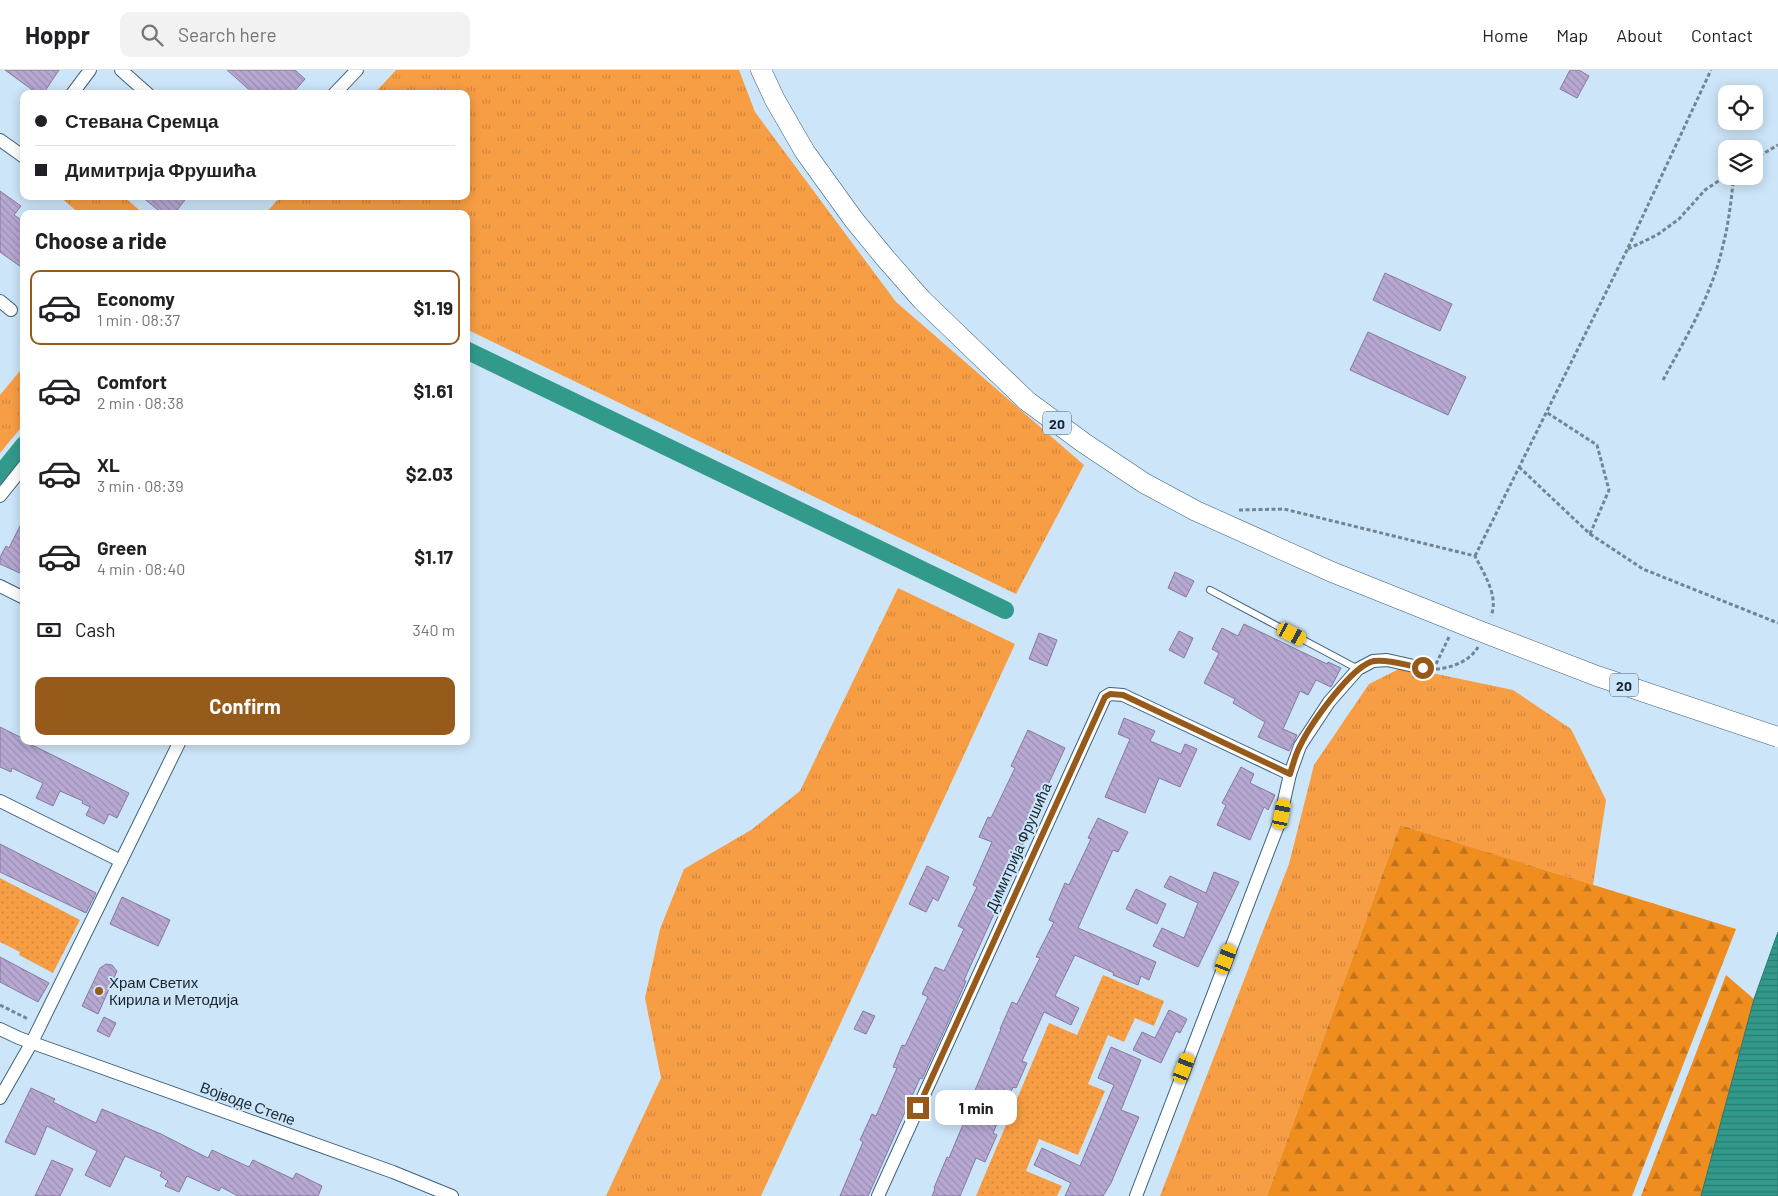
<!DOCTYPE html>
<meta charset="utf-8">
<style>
:root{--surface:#fff;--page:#f2f2f2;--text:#202124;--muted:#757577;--line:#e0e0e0;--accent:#965a1b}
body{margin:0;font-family:Barlow,sans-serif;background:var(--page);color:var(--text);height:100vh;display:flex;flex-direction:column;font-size:19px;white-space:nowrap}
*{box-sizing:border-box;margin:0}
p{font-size:16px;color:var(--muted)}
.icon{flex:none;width:28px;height:28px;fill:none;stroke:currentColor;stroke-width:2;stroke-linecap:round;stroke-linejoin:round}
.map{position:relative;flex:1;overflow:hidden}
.side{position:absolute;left:20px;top:140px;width:450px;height:535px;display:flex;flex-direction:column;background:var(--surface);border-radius:10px;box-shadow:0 2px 12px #0003}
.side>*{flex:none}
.top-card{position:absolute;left:20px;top:20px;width:450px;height:110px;border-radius:10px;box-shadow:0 2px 12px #0003;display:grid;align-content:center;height:110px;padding:0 15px;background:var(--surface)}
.fabs{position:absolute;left:1718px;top:15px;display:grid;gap:10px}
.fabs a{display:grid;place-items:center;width:45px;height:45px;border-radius:10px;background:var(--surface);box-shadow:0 2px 12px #0003;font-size:25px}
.end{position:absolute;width:22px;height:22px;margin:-11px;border:6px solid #965a1b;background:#fff;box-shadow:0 0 0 2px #fff}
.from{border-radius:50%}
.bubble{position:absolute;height:35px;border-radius:10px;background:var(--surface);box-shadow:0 2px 12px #0003;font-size:16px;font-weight:700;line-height:35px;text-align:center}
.car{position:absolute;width:15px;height:30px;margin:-15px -8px;border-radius:6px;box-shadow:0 0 4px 1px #0007;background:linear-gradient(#f5c518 24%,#345 0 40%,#f5c518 0 76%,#345 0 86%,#f5c518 0)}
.top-card b{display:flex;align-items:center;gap:18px;height:48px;font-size:19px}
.top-card b+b{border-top:1px solid var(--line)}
.top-card i{width:12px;height:12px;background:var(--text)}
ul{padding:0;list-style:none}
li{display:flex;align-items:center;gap:15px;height:75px;margin:0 10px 8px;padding:0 5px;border:2px solid transparent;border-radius:10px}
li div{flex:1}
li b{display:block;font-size:19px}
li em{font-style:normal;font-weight:700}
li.active{border-color:var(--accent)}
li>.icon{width:45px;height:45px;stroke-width:1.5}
h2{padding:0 15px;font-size:22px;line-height:60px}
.pay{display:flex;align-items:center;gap:12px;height:55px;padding:0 15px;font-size:19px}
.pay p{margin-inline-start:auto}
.primary-button{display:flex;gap:10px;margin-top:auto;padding:10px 15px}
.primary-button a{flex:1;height:58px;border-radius:10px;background:var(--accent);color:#fff;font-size:20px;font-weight:700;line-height:58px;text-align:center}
header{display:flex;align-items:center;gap:30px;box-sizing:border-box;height:70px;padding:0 25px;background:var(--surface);border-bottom:1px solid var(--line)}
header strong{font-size:24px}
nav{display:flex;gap:28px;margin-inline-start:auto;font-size:18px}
.search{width:350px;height:45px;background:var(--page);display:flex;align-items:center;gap:12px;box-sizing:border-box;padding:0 18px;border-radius:10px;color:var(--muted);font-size:19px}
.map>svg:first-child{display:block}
</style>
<header>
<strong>Hoppr</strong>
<div class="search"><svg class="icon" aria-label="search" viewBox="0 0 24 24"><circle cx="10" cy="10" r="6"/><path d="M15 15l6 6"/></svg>Search here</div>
<nav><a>Home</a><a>Map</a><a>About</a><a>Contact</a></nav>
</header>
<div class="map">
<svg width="1778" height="1126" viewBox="0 0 1778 1126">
<defs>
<pattern id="grass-tufts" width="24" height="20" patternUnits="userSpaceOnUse" patternTransform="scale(1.25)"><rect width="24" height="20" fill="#f79d44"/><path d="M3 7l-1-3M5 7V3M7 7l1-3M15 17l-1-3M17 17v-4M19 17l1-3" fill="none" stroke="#d3873c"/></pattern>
<pattern id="forest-firs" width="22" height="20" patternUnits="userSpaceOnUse" patternTransform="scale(1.25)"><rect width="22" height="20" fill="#ef8d1e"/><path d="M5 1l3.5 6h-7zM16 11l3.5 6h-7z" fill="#c0731b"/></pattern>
<pattern id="park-dots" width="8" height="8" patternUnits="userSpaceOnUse" patternTransform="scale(1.25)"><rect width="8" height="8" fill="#f79d44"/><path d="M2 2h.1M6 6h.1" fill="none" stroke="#d3873c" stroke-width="1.8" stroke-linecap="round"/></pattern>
<pattern id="water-rules" width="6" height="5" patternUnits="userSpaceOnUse" patternTransform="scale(1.25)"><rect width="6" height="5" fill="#329a8b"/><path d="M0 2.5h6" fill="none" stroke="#297d72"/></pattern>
<pattern id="building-back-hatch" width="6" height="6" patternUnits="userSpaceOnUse" patternTransform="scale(1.25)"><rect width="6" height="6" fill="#b7a8d2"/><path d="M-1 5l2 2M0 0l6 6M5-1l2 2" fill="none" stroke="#9c90b5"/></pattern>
</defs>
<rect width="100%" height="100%" fill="#cde5f8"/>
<!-- grass -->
<g fill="url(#grass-tufts)">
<path d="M396,0H739L755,42L896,232L1084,395L1016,524L466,259V144H265L281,126H466V24H374Z"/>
<path d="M59,126H123L144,144H80Z"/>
<path d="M24,296V354L0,383V325Z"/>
<path d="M898,518L1015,574L761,1126H606L661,1008L645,928L660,859L684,799L751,760L800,721Z"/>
<path d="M1403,597L1513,620L1571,659L1606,730L1593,815L1400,755L1267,1126H1160L1289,794L1314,695L1369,614Z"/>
</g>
<!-- forest -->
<g fill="url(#forest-firs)">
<path d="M1400,755L1736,859L1632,1126H1267Z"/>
<path d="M1726,905L1754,929L1701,1126H1641Z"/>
</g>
<!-- park -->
<g fill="url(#park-dots)">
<path d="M0,808L80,850L53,903L19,885L20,882L0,872Z"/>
<path d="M1103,905L1164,931L1154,956L1135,948L1124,972L1108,965L1088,1014L1105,1021L1078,1085L1039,1069L1026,1101L1062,1116L1057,1126H976L1049,953L1077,965Z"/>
</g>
<!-- water -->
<path fill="url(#water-rules)" stroke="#297770" d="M1778,862V1126H1701L1754,929Z"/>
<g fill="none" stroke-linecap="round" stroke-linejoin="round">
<!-- canal -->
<g stroke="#329a8b" stroke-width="18">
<path d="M466,280L1005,540"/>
<path d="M0,405L24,375"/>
</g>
</g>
<!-- building -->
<g fill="url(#building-back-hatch)" stroke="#87789f">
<path d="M5,0H59L43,24H38Z"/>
<path d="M227,0H295L305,9L292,24H254Z"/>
<path d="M1570,0H1579L1589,6L1577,28L1560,19Z"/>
<path d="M0,121L21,136L14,145L24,152V199L0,182Z"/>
<path d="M141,126H188L174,144H163Z"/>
<path d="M1385,203L1452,234L1440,261L1373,230Z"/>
<path d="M1368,262L1466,307L1448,345L1350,300Z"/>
<path d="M24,448V505L0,494V487L6,476L9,478Z"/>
<path d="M1175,502L1194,511L1186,527L1168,518Z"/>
<path d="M1244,554L1327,594L1328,592L1341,598L1331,617L1316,610L1308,625L1300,621L1283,659L1297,665L1289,681L1258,667L1265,652L1233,633L1235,629L1204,613L1219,583L1212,579L1222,558L1238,566Z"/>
<path d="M1179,561L1193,568L1184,588L1169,580Z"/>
<path d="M1039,563L1057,570L1047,596L1029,589Z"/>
<path d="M1124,648L1155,661L1150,671L1181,684L1185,674L1197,679L1180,717L1159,708L1145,743L1105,727L1130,669L1118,664Z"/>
<path d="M0,657L24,669V671L129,723L117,748L109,744L104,754L86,745L90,737L82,733L83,731L60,721L53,736L36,728L43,713L12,698L11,702L0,697Z"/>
<path d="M1028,660L1065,678L1022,771L1024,772L1010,801L1013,802L964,910L966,911L949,950L922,1009L920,1008L868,1126H840L863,1072L860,1070L872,1044L876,1046L897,998L893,997L902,975L905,976L928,927L922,924L935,897L944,901L964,859L958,856L977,817L973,815L992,772L979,767L988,747L991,748L1015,698L1011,696Z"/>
<path d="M1241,697L1254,704L1250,713L1275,725L1268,740L1264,737L1250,770L1217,755L1226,735L1222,733Z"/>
<path d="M1098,748L1128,762L1118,782L1113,780L1078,858L1156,892L1149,910L1141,906L1138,915L1113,905L1114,903L1075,885L1055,926L1079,938L1071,955L1044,942L1022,991L1027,993L1016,1018L1013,1017L993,1063L997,1065L985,1092L976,1088L960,1126H932L935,1119L934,1118L947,1087L949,1088L967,1045L965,1044L1001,959H1000L1012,932L1017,934L1040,888L1036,887L1054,852L1049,850L1065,813L1069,815L1091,769L1088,768Z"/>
<path d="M0,774L96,823L86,843L0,802Z"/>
<path d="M927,796L949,807L938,831L933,828L926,842L909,834Z"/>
<path d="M1214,802L1239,812L1198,897L1153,876L1162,858L1184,868L1198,833L1164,817L1170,806L1206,823Z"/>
<path d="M1136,819L1166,834L1157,854L1126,839Z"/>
<path d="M122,827L170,850L158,876L110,854Z"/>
<path d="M0,887L49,913L38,932L0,912Z"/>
<path d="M106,894L112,895L117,901L98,944L82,936L100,898Z"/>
<path d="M1169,940L1187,949L1180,963L1176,961L1161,993L1133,980L1142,962L1155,968Z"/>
<path d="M863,941L875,946L866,964L854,959Z"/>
<path d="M104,947L116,953L109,967L97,961Z"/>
<path d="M1111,977L1141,990L1121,1040L1139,1047L1111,1113L1103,1126H1065L1071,1113L1034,1095L1042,1078L1080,1096L1114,1015L1098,1008Z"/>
<path d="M31,1018L55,1029L53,1032L96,1053L102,1039L161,1064L208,1088L212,1080L249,1097L253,1090L293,1109L296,1103L322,1116L318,1126H238L221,1117L219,1121L187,1106L179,1122L165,1116L168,1111L160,1106L162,1102L125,1086L110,1117L85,1105L97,1081L47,1056L35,1085L5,1072Z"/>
<path d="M52,1090L73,1099L60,1126H35Z"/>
</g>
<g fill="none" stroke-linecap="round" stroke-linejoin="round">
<defs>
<path id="service" d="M1210,520L1358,599"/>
<g id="minor">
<path d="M121,0L148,24"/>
<path d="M72,24L90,0"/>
<path d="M334,24L357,0"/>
<path d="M0,70L24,87"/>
<path d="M0,231L11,240"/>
<path d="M0,426L24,396"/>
<path d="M0,516L24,528"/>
<path d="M0,731L121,791"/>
<path d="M0,959L19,968L393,1102L452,1126"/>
<path d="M0,1028L32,972L180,671"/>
<path d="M878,1126L1105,627L1110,624L1123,625L1290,704"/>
<path d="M1136,1126L1279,753L1290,704L1300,676L1329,632L1358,599L1373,591L1387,590L1423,598"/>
</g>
<path id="primary" d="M761,0L775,30L805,82L854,150L886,189L922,230L1027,331L1084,373L1144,413L1196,441L1332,502L1472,558"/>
</defs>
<!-- service casing -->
<use href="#service" stroke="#3c617d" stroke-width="8"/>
<!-- minor casing -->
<use href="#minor" stroke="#3c617d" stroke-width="14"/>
<!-- primary casing -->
<use href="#primary" stroke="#3c617d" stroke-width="21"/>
<!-- path -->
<g stroke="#718594" stroke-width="3" stroke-dasharray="4 2.5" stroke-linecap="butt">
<path d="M1754,89L1778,75"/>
<path d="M1628,179L1657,165L1679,149L1705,120L1726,106"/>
<path d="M1663,310C1686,267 1713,223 1723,175C1729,153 1731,129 1734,106"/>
<path d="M1519,397L1590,464L1609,420L1597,375L1546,342"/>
<path d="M1239,440L1284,439L1475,486C1484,504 1499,526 1491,546"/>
<path d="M1590,464L1643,499L1778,553"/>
<path d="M1475,486L1627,180L1711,0"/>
<path d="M1436,594L1449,567"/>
<path d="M1436,599C1452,598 1470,591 1478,577"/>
<path d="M0,935L28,949"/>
</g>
<!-- service -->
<use href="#service" stroke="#fff" stroke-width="6"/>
<!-- minor -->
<use href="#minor" stroke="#fff" stroke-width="12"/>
<!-- primary -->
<use href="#primary" stroke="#fff" stroke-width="20"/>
<defs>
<path id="primary-bridge" d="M1472,558L1597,606L1778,667"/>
</defs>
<!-- primary-bridge casing -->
<use href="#primary-bridge" stroke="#3c617d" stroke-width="21" stroke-linecap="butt"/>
<!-- primary-bridge -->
<use href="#primary-bridge" stroke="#fff" stroke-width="20"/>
</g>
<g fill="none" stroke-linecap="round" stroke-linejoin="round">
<!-- route -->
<path stroke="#965a1b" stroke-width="6" d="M918,1038L1105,627L1110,624L1123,625L1290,704C1293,695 1295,685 1300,676C1310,655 1352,595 1374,591C1391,589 1407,596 1423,598"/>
</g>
<!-- markers -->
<circle fill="#965a1b" stroke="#cde5f8" stroke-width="2" cx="99" cy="921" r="5"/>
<g text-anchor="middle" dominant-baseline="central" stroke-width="4" stroke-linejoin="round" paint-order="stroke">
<!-- shield labels -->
<g fill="#cde5f8" stroke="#4c5f6d" stroke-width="1">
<rect x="1043" y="341.5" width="28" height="23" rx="4"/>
<rect x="1610" y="603.5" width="28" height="23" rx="4"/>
</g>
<g font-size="14" font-weight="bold" fill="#152531">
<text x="1057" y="353">20</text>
<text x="1624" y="615">20</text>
</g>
<!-- street labels -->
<g font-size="15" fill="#152531" stroke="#cde5f8">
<text transform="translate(1018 777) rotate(-66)">Димитрија Фрушића</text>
<text transform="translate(248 1033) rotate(20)">Војводе Степе</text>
</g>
<!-- poi labels -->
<g font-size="15" fill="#152531" stroke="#cde5f8" text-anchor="start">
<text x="109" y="912">Храм Светих<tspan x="109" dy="17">Кирила и Методија</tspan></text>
</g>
</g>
</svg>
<div class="fabs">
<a><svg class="icon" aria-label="locate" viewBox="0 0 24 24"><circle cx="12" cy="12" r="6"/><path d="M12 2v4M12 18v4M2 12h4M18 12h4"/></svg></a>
<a><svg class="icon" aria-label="layers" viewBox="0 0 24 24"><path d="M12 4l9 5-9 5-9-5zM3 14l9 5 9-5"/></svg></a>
</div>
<i class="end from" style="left:1423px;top:598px"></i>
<i class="end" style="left:918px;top:1038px"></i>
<div class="bubble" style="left:935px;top:1020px;width:82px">1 min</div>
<i class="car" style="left:1292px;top:564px;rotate:118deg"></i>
<i class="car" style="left:1282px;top:744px;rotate:11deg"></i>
<i class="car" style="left:1226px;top:889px;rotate:21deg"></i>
<i class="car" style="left:1184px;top:998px;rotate:21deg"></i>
<div class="top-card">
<b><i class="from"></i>Стевана Сремца</b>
<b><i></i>Димитрија Фрушића</b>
</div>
<section class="side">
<h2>Choose a ride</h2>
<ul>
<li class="active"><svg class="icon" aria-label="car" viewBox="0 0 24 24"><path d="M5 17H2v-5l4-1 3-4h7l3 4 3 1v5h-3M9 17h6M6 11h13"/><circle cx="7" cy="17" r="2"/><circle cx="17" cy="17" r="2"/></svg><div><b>Economy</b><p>1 min · 08:37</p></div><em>$1.19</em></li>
<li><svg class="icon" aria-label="car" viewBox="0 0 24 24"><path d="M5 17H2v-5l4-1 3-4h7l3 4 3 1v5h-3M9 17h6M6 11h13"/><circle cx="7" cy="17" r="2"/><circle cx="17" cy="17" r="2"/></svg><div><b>Comfort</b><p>2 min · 08:38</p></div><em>$1.61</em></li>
<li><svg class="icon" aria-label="car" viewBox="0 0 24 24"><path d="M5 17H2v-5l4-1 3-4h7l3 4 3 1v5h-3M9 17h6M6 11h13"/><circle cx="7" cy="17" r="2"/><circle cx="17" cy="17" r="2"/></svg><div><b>XL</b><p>3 min · 08:39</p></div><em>$2.03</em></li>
<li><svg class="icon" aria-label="car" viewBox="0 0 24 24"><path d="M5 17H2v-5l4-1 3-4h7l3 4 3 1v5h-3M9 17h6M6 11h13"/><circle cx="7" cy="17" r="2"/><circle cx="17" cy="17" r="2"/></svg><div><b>Green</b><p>4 min · 08:40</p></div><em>$1.17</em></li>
</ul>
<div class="pay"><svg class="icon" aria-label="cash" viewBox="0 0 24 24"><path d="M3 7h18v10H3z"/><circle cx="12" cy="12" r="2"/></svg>Cash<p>340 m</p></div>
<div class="primary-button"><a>Confirm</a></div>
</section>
</div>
